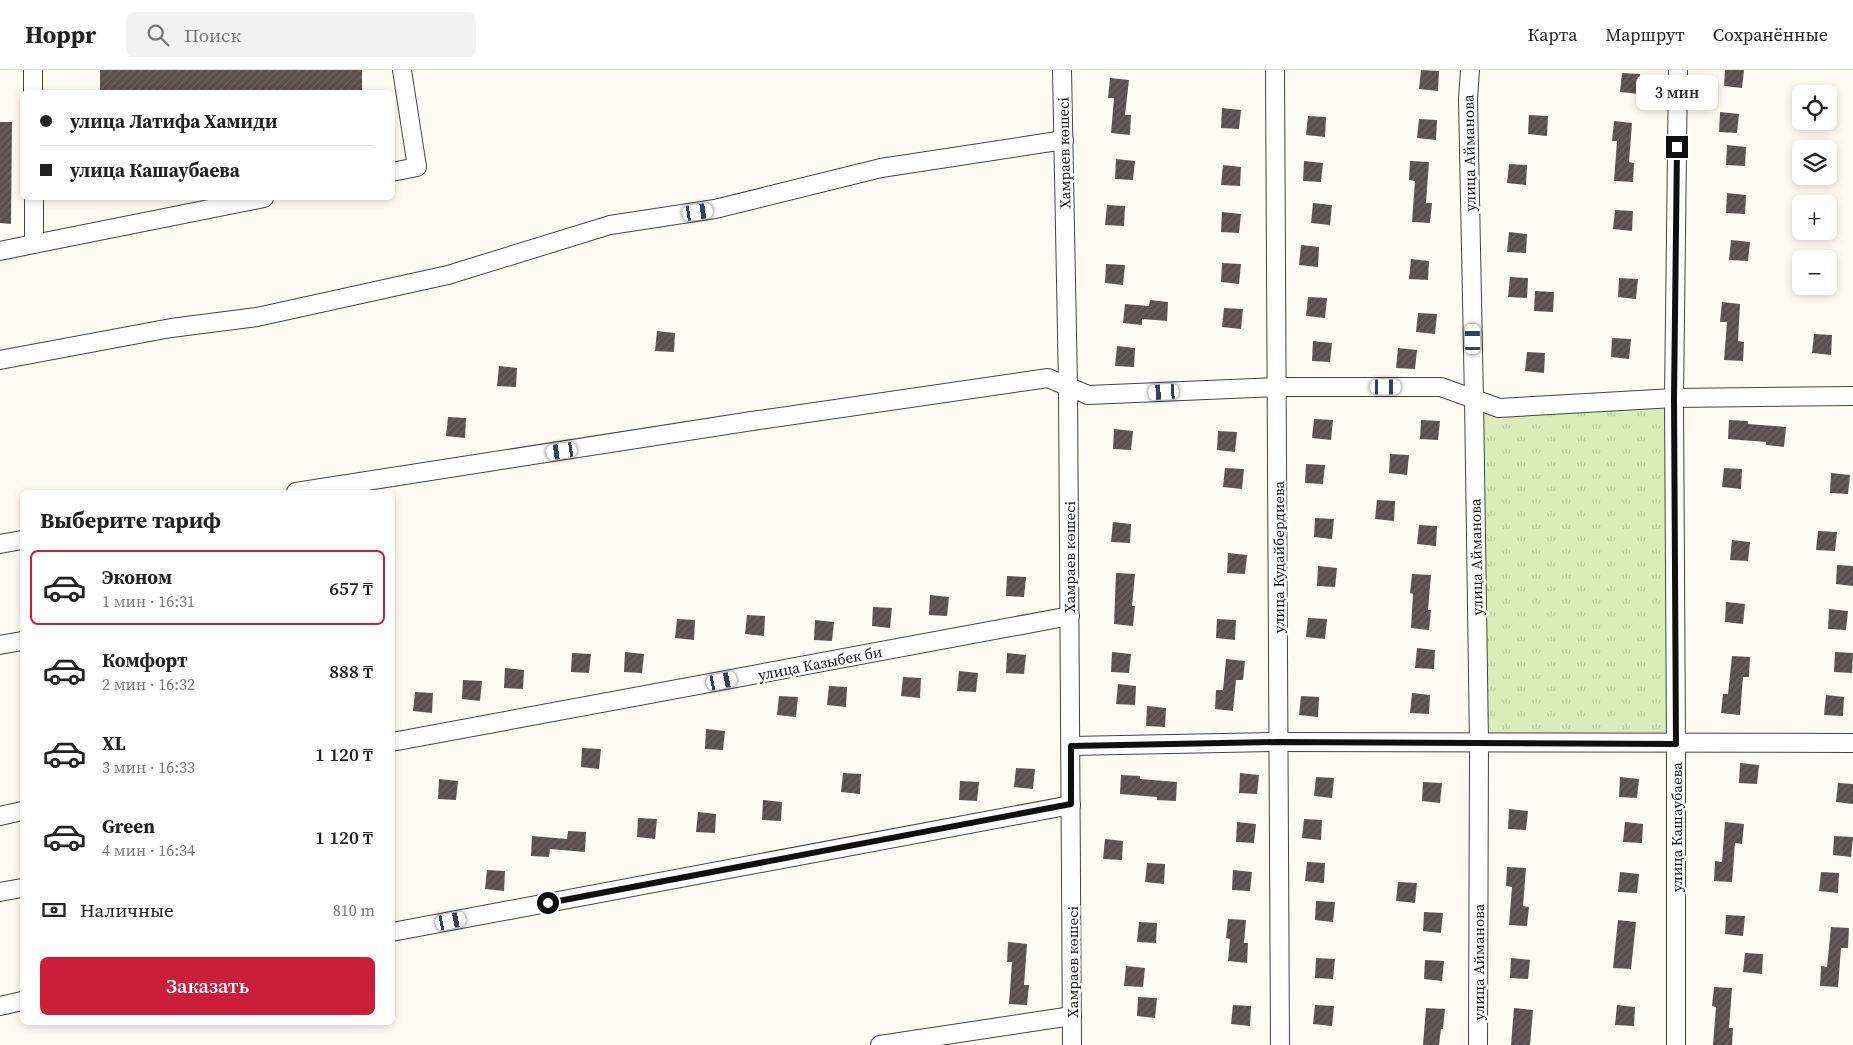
<!DOCTYPE html>
<html lang="ru">
<meta charset="utf-8">
<style>
:root{--surface:#fff;--page:#f2f2f2;--text:#222;--muted:#767676;--line:#e0e0e0;--accent:#ca1e3b}
body{margin:0;font-family:"Source Serif 4",serif;background:var(--page);color:var(--text);height:100vh;display:flex;flex-direction:column;font-size:19px;white-space:nowrap}
*{box-sizing:border-box;margin:0}
p{font-size:16px;color:var(--muted)}
.icon{flex:none;width:28px;height:28px;fill:none;stroke:currentColor;stroke-width:2;stroke-linecap:round;stroke-linejoin:round}
.map{position:relative;flex:1;overflow:hidden}
.details{position:absolute;left:20px;top:420px;width:375px;height:535px;display:flex;flex-direction:column;background:var(--surface);border-radius:8px;box-shadow:0 2px 8px #0003}
.details>*{flex:none}
.hud{position:absolute;left:20px;top:20px;width:375px;height:110px;border-radius:8px;box-shadow:0 2px 8px #0003;display:grid;align-content:center;height:110px;padding:0 20px;background:var(--surface)}
.tools{position:absolute;left:1792px;top:15px;display:grid;gap:10px}
.tools a{display:grid;place-items:center;width:45px;height:45px;border-radius:8px;background:var(--surface);box-shadow:0 2px 8px #0003;font-size:25px}
.end{position:absolute;width:22px;height:22px;margin:-11px;border:6px solid #101010;background:#fff;box-shadow:0 0 0 2px #fff}
.from{border-radius:50%}
.bubble{position:absolute;height:35px;border-radius:8px;background:var(--surface);box-shadow:0 2px 8px #0003;font-size:16px;font-weight:600;line-height:35px;text-align:center}
.car{position:absolute;width:15px;height:30px;margin:-15px -8px;border-radius:6px;box-shadow:0 0 4px 1px #0007;background:linear-gradient(#fff 24%,#345 0 40%,#fff 0 76%,#345 0 86%,#fff 0)}
.hud b{display:flex;align-items:center;gap:18px;height:48px;font-size:19px}
.hud b+b{border-top:1px solid var(--line)}
.hud i{width:12px;height:12px;background:var(--text)}
ul{padding:0;list-style:none}
li{display:flex;align-items:center;gap:15px;height:75px;margin:0 10px 8px;padding:0 10px;border:2px solid transparent;border-radius:8px}
li div{flex:1}
li b{display:block;font-size:19px}
li em{font-style:normal;font-weight:600}
li.selected{border-color:var(--accent)}
li>.icon{width:45px;height:45px;stroke-width:1.5}
h2{padding:0 20px;font-size:22px;line-height:60px}
.pay{display:flex;align-items:center;gap:12px;height:55px;padding:0 20px;font-size:19px}
.pay p{margin-inline-start:auto}
.button{display:flex;gap:10px;margin-top:auto;padding:10px 20px}
.button a{flex:1;height:58px;border-radius:8px;background:var(--accent);color:#fff;font-size:20px;font-weight:600;line-height:58px;text-align:center}
header{display:flex;align-items:center;gap:30px;box-sizing:border-box;height:70px;padding:0 25px;background:var(--surface);border-bottom:1px solid var(--line)}
header strong{font-size:24px}
nav{display:flex;gap:28px;margin-inline-start:auto;font-size:18px}
.search{width:350px;height:45px;background:var(--page);display:flex;align-items:center;gap:12px;box-sizing:border-box;padding:0 18px;border-radius:8px;color:var(--muted);font-size:19px}
.map>svg:first-child{display:block}
</style>
<header>
<strong>Hoppr</strong>
<div class="search"><svg class="icon" aria-label="search" viewBox="0 0 24 24"><circle cx="10" cy="10" r="6"/><path d="M15 15l6 6"/></svg>Поиск</div>
<nav><a>Карта</a><a>Маршрут</a><a>Сохранённые</a></nav>
</header>
<div class="map">
<svg width="1853" height="975" viewBox="0 0 1853 975">
<defs>
<pattern id="grass-tufts" width="24" height="20" patternUnits="userSpaceOnUse" patternTransform="scale(1.25)"><rect width="24" height="20" fill="#daedb9"/><path d="M3 7l-1-3M5 7V3M7 7l1-3M15 17l-1-3M17 17v-4M19 17l1-3" fill="none" stroke="#baca9e"/></pattern>
<pattern id="building-hatch" width="6" height="6" patternUnits="userSpaceOnUse" patternTransform="scale(1.25)"><rect width="6" height="6" fill="#5a4f4b"/><path d="M-1 1l2-2M0 6l6-6M5 7l2-2" fill="none" stroke="#6d6461"/></pattern>
</defs>
<rect width="100%" height="100%" fill="#fffbf3"/>
<!-- grass -->
<path fill="url(#grass-tufts)" d="M1674,328L1676,674L1479,673L1474,329L1499,338Z"/>
<!-- building -->
<g fill="url(#building-hatch)">
<rect x="100" y="0" width="262" height="22"/>
<path d="M1421,0L1439,1L1438,21L1419,19Z"/>
<path d="M1725,0H1744L1742,18L1724,16Z"/>
<path d="M1622,3L1640,4L1639,24L1620,22Z"/>
<path d="M1110,8L1129,10L1125,45H1131L1130,65L1111,63L1114,28H1108Z"/>
<path d="M1222,38L1241,40L1239,59L1221,58Z"/>
<path d="M1720,42L1739,44L1737,63L1719,62Z"/>
<path d="M1529,45L1548,46L1547,66L1528,64Z"/>
<path d="M1308,46L1326,47L1325,67L1306,65Z"/>
<path d="M1419,49L1437,50L1436,70L1417,68Z"/>
<path d="M1614,51L1632,53L1629,92L1634,93L1633,112L1614,111L1617,71H1612Z"/>
<path d="M0,52H12L11,154L0,153Z"/>
<path d="M1727,75L1746,77L1745,96L1726,95Z"/>
<path d="M1116,89L1135,91L1133,110L1115,109Z"/>
<path d="M1304,91L1323,93L1321,112L1303,111Z"/>
<path d="M1410,91L1429,92L1426,133H1432L1430,153L1412,152L1415,111L1409,110Z"/>
<path d="M1509,94L1527,95L1526,115L1507,113Z"/>
<path d="M1223,95L1241,97L1240,116L1221,115Z"/>
<path d="M1727,123L1746,125L1745,144L1726,143Z"/>
<path d="M1313,133L1332,135L1330,155L1311,153Z"/>
<path d="M1107,135L1125,136L1124,156L1105,155Z"/>
<path d="M1615,140L1633,141L1632,161L1613,159Z"/>
<path d="M1222,142L1241,144L1239,163L1221,162Z"/>
<path d="M1509,162L1527,164L1526,183L1507,182Z"/>
<path d="M1731,170L1750,172L1748,191L1729,190Z"/>
<path d="M1301,175L1319,177L1318,197L1299,195Z"/>
<path d="M1411,189L1429,191L1428,210L1409,209Z"/>
<path d="M1222,193L1241,194L1239,214L1221,212Z"/>
<path d="M1106,194L1125,195L1123,215L1105,213Z"/>
<path d="M1510,207L1528,208L1527,228L1508,227Z"/>
<path d="M1619,208L1638,209L1636,229L1618,227Z"/>
<path d="M1535,221L1554,222L1553,242L1534,241Z"/>
<path d="M1308,227L1327,228L1325,248L1306,246Z"/>
<path d="M1150,230L1168,232L1167,251L1142,249V255L1123,253L1125,234L1149,236Z"/>
<path d="M1722,232L1740,234L1738,271L1744,272L1743,291L1724,290L1727,252H1720Z"/>
<path d="M1224,238L1243,239L1241,259L1222,257Z"/>
<path d="M1418,243L1437,244L1435,264L1416,262Z"/>
<path d="M657,261L675,263L674,282L655,281Z"/>
<path d="M1814,264L1832,265L1831,285L1812,283Z"/>
<path d="M1612,268L1631,269L1629,289L1611,287Z"/>
<path d="M1313,271L1332,273L1330,292L1312,291Z"/>
<path d="M1117,276L1135,278L1134,297L1115,296Z"/>
<path d="M1398,278L1417,280L1415,299L1396,298Z"/>
<path d="M1527,282L1545,283L1544,303L1525,301Z"/>
<path d="M499,296L517,298L516,317L497,316Z"/>
<path d="M448,347L466,348L465,368L446,366Z"/>
<path d="M1314,349L1333,350L1331,370L1312,368Z"/>
<path d="M1421,350L1440,351L1438,370L1420,369Z"/>
<path d="M1729,350L1748,351V354L1786,357L1784,377L1766,375V372L1728,369Z"/>
<path d="M1114,359L1133,361L1131,380L1113,379Z"/>
<path d="M1218,361L1237,362L1235,382L1217,380Z"/>
<path d="M1390,384L1409,385L1407,405L1389,403Z"/>
<path d="M1306,394L1325,395L1323,414L1305,413Z"/>
<path d="M1225,398L1244,399L1242,419L1223,417Z"/>
<path d="M1724,398L1742,399L1741,419L1722,417Z"/>
<path d="M1831,403L1850,405L1848,424L1830,423Z"/>
<path d="M1377,430L1395,431L1394,451L1375,449Z"/>
<path d="M1315,448L1334,449L1332,469L1314,467Z"/>
<path d="M1113,452L1131,454L1130,473L1111,472Z"/>
<path d="M1419,455L1437,456L1436,476L1417,474Z"/>
<path d="M1818,461L1837,462L1835,481L1816,480Z"/>
<path d="M1732,470L1750,472L1748,491L1730,490Z"/>
<path d="M1228,483L1247,485L1245,504L1227,503Z"/>
<path d="M1837,495L1853,496V516L1836,514Z"/>
<path d="M1318,496L1337,498L1335,517L1317,516Z"/>
<path d="M1116,503L1135,504L1132,536H1135L1133,556L1114,554Z"/>
<path d="M1412,504L1431,505L1428,540H1431L1429,560L1411,558L1413,524L1410,523Z"/>
<path d="M1007,506L1026,507L1024,527L1006,526Z"/>
<path d="M930,525L949,527L947,546L929,545Z"/>
<path d="M1726,532L1745,534L1743,554L1725,552Z"/>
<path d="M873,537L892,538L890,558L872,556Z"/>
<path d="M1829,539L1848,541L1846,560L1828,559Z"/>
<path d="M747,545L765,546L764,566L745,564Z"/>
<path d="M1308,548L1327,549L1325,569L1306,567Z"/>
<path d="M677,549L695,550L694,570L675,568Z"/>
<path d="M1217,549L1236,550L1235,570L1216,568Z"/>
<path d="M815,550L834,552L832,571L814,570Z"/>
<path d="M1417,578L1435,580L1434,599L1415,598Z"/>
<path d="M625,582L644,584L642,603L624,602Z"/>
<path d="M1112,582L1131,584L1129,603L1111,602Z"/>
<path d="M1835,582L1853,583L1852,603L1834,602Z"/>
<path d="M572,583L591,584L589,603L571,602Z"/>
<path d="M1007,583L1026,585L1024,604L1006,603Z"/>
<path d="M1732,586L1750,587L1749,607H1743L1740,645L1721,643L1723,624H1728Z"/>
<path d="M1226,589L1245,591L1243,610H1236L1233,641L1215,639L1216,620H1223Z"/>
<path d="M505,598L524,600L523,619L504,618Z"/>
<path d="M959,601L978,603L976,622L957,621Z"/>
<path d="M903,607L921,608L920,628L901,626Z"/>
<path d="M463,610L482,611L480,631L462,629Z"/>
<path d="M1118,614L1136,616L1135,635L1116,634Z"/>
<path d="M829,616L847,617L846,637L827,635Z"/>
<path d="M415,622L433,623L432,643L413,641Z"/>
<path d="M1412,623L1430,625L1429,644L1410,643Z"/>
<path d="M1826,625L1844,627L1843,646L1824,645Z"/>
<path d="M779,626L798,627L796,647L777,645Z"/>
<path d="M1301,626L1319,627L1318,647L1299,645Z"/>
<path d="M1147,636L1166,638L1165,657L1146,656Z"/>
<path d="M706,659L725,661L723,680L705,679Z"/>
<path d="M582,678L601,679L599,699L581,697Z"/>
<path d="M1740,693L1759,695L1757,714L1739,713Z"/>
<path d="M1016,698L1035,699L1033,719L1014,717Z"/>
<path d="M843,703L861,704L860,724L841,722Z"/>
<path d="M1240,703L1259,705L1257,724L1239,723Z"/>
<path d="M1121,705L1140,706V709L1177,712L1176,731L1157,730V727L1120,724Z"/>
<path d="M1316,707L1334,708L1332,728L1314,726Z"/>
<path d="M1620,707L1639,709L1637,728L1619,727Z"/>
<path d="M439,709L458,711L456,730L438,729Z"/>
<path d="M960,711L979,712L977,731L959,730Z"/>
<path d="M1423,712L1442,713L1440,733L1422,731Z"/>
<path d="M1838,713L1853,714V734L1836,732Z"/>
<path d="M763,730L782,732L781,751L762,750Z"/>
<path d="M1509,739L1528,741L1526,760L1508,759Z"/>
<path d="M698,742L716,744L715,763L696,762Z"/>
<path d="M638,748L657,749L655,769L637,767Z"/>
<path d="M1304,749L1322,750L1321,770L1302,768Z"/>
<path d="M1237,752L1256,754L1254,773L1236,772Z"/>
<path d="M1625,752L1643,754L1642,773L1623,772Z"/>
<path d="M1725,752L1744,754L1742,774L1735,773L1732,812L1714,811L1715,791L1722,792Z"/>
<path d="M568,761L586,762L585,782L550,779L549,787L531,786L532,766L567,769Z"/>
<path d="M1834,766L1853,767L1851,787L1833,785Z"/>
<path d="M1105,769L1123,771L1122,790L1103,789Z"/>
<path d="M1307,792L1325,793L1324,813L1305,811Z"/>
<path d="M1147,793L1165,794L1164,814L1145,812Z"/>
<path d="M1507,797L1526,798L1523,836L1529,837L1527,856L1509,855L1512,817L1506,816Z"/>
<path d="M487,800L505,801L504,821L485,819Z"/>
<path d="M1233,800L1252,802L1250,821L1232,820Z"/>
<path d="M1620,802L1639,804L1637,823L1618,822Z"/>
<path d="M1821,802L1839,803L1838,823L1819,821Z"/>
<path d="M1398,812L1417,813L1415,833L1396,831Z"/>
<path d="M1316,831L1335,832L1333,852L1315,850Z"/>
<path d="M1424,842L1443,843L1441,863L1423,861Z"/>
<path d="M1726,845L1745,846L1743,866L1725,864Z"/>
<path d="M1228,849L1246,850L1244,873H1248L1247,893L1228,891L1230,869L1226,868Z"/>
<path d="M1618,850L1636,852L1631,899L1613,898Z"/>
<path d="M1139,852L1157,853L1156,873L1137,872Z"/>
<path d="M1831,857L1849,858L1848,878H1841L1838,917L1820,916L1821,896L1827,897Z"/>
<path d="M1008,872L1027,874L1024,915H1029L1027,935L1009,934L1012,892H1007Z"/>
<path d="M1745,883L1763,884L1762,904L1743,902Z"/>
<path d="M1316,888L1335,889L1333,909L1315,908Z"/>
<path d="M1511,888L1530,890L1528,909L1510,908Z"/>
<path d="M1425,890L1444,891L1442,911L1424,909Z"/>
<path d="M1126,896L1145,898L1143,917L1124,916Z"/>
<path d="M1714,917L1732,918L1729,958H1733L1732,975H1713L1716,937L1712,936Z"/>
<path d="M1138,927L1157,928L1155,948L1137,946Z"/>
<path d="M1233,935L1251,936L1250,956L1231,954Z"/>
<path d="M1315,935L1334,936L1332,956L1313,954Z"/>
<path d="M1617,935L1635,937L1634,956L1615,955Z"/>
<path d="M1426,938L1445,939L1443,959H1441L1439,975H1423Z"/>
<path d="M1514,938L1533,940L1530,975H1511Z"/>
</g>
<g fill="none" stroke-linecap="round" stroke-linejoin="round">
<defs>
<g id="minor">
<path d="M33,0V22"/>
<path d="M1062,0L1068,316L1072,975"/>
<path d="M1275,0C1278,325 1277,650 1280,975"/>
<path d="M1470,0L1468,29L1474,329L1479,673L1478,975"/>
<path d="M392,102L417,97L402,0"/>
<path d="M34,174L264,128"/>
<path d="M0,181L34,174V128"/>
<path d="M0,290L171,258L257,247L448,205L610,155L715,139L881,98L1064,70"/>
<path d="M296,422L752,351L1048,308L1088,325L1278,317H1441L1499,338L1674,328L1853,326"/>
<path d="M0,474L22,470"/>
<path d="M0,575L22,571"/>
<path d="M392,672L1070,546"/>
<path d="M1071,676L1277,672L1853,673"/>
<path d="M0,746L22,741"/>
<path d="M0,822L22,818"/>
<path d="M392,862L1071,735"/>
<path d="M0,936L22,931"/>
<path d="M880,975L1072,946"/>
<path d="M1676,975V674L1674,328L1678,0"/>
</g>
</defs>
<!-- minor casing -->
<use href="#minor" stroke="#434343" stroke-width="20"/>
<!-- minor -->
<use href="#minor" stroke="#fff" stroke-width="18"/>
</g>
<g fill="none" stroke-linecap="round" stroke-linejoin="round">
<!-- route -->
<path stroke="#101010" stroke-width="6" d="M548,833L1071,734V676L1277,672L1676,674L1674,328L1677,77"/>
</g>
<g text-anchor="middle" dominant-baseline="central" stroke-width="5" stroke-linejoin="round" paint-order="stroke">
<!-- street labels -->
<g font-size="15" fill="#101010" stroke="#fff">
<text transform="translate(1064 83) rotate(-91)">Хамраев көшесі</text>
<text transform="translate(1469 83) rotate(-91)">улица Айманова</text>
<text transform="translate(1069 487) rotate(-90)">Хамраев көшесі</text>
<text transform="translate(1278 487) rotate(-90)">улица Кудайбердиева</text>
<text transform="translate(1476 487) rotate(-91)">улица Айманова</text>
<text transform="translate(820 593) rotate(-11)">улица Казыбек би</text>
<text transform="translate(1676 757) rotate(-90)">улица Кашаубаева</text>
<text transform="translate(1072 892) rotate(-90)">Хамраев көшесі</text>
<text transform="translate(1478 892) rotate(-90)">улица Айманова</text>
</g>
</g>
</svg>
<div class="tools">
<a><svg class="icon" aria-label="locate" viewBox="0 0 24 24"><circle cx="12" cy="12" r="6"/><path d="M12 2v4M12 18v4M2 12h4M18 12h4"/></svg></a>
<a><svg class="icon" aria-label="layers" viewBox="0 0 24 24"><path d="M12 4l9 5-9 5-9-5zM3 14l9 5 9-5"/></svg></a>
<a>+</a>
<a>−</a>
</div>
<i class="end from" style="left:548px;top:833px"></i>
<i class="end" style="left:1677px;top:77px"></i>
<div class="bubble" style="left:1636px;top:5px;width:82px">3 мин</div>
<i class="car" style="left:698px;top:142px;rotate:82deg"></i>
<i class="car" style="left:1473px;top:269px;rotate:359deg"></i>
<i class="car" style="left:1386px;top:317px;rotate:90deg"></i>
<i class="car" style="left:1164px;top:322px;rotate:267deg"></i>
<i class="car" style="left:562px;top:381px;rotate:261deg"></i>
<i class="car" style="left:722px;top:611px;rotate:79deg"></i>
<i class="car" style="left:451px;top:851px;rotate:79deg"></i>
<div class="hud">
<b><i class="from"></i>улица Латифа Хамиди</b>
<b><i></i>улица Кашаубаева</b>
</div>
<section class="details">
<h2>Выберите тариф</h2>
<ul>
<li class="selected"><svg class="icon" aria-label="car" viewBox="0 0 24 24"><path d="M5 17H2v-5l4-1 3-4h7l3 4 3 1v5h-3M9 17h6M6 11h13"/><circle cx="7" cy="17" r="2"/><circle cx="17" cy="17" r="2"/></svg><div><b>Эконом</b><p>1 мин · 16:31</p></div><em>657 ₸</em></li>
<li><svg class="icon" aria-label="car" viewBox="0 0 24 24"><path d="M5 17H2v-5l4-1 3-4h7l3 4 3 1v5h-3M9 17h6M6 11h13"/><circle cx="7" cy="17" r="2"/><circle cx="17" cy="17" r="2"/></svg><div><b>Комфорт</b><p>2 мин · 16:32</p></div><em>888 ₸</em></li>
<li><svg class="icon" aria-label="car" viewBox="0 0 24 24"><path d="M5 17H2v-5l4-1 3-4h7l3 4 3 1v5h-3M9 17h6M6 11h13"/><circle cx="7" cy="17" r="2"/><circle cx="17" cy="17" r="2"/></svg><div><b>XL</b><p>3 мин · 16:33</p></div><em>1 120 ₸</em></li>
<li><svg class="icon" aria-label="car" viewBox="0 0 24 24"><path d="M5 17H2v-5l4-1 3-4h7l3 4 3 1v5h-3M9 17h6M6 11h13"/><circle cx="7" cy="17" r="2"/><circle cx="17" cy="17" r="2"/></svg><div><b>Green</b><p>4 мин · 16:34</p></div><em>1 120 ₸</em></li>
</ul>
<div class="pay"><svg class="icon" aria-label="cash" viewBox="0 0 24 24"><path d="M3 7h18v10H3z"/><circle cx="12" cy="12" r="2"/></svg>Наличные<p>810 m</p></div>
<div class="button"><a>Заказать</a></div>
</section>
</div>
